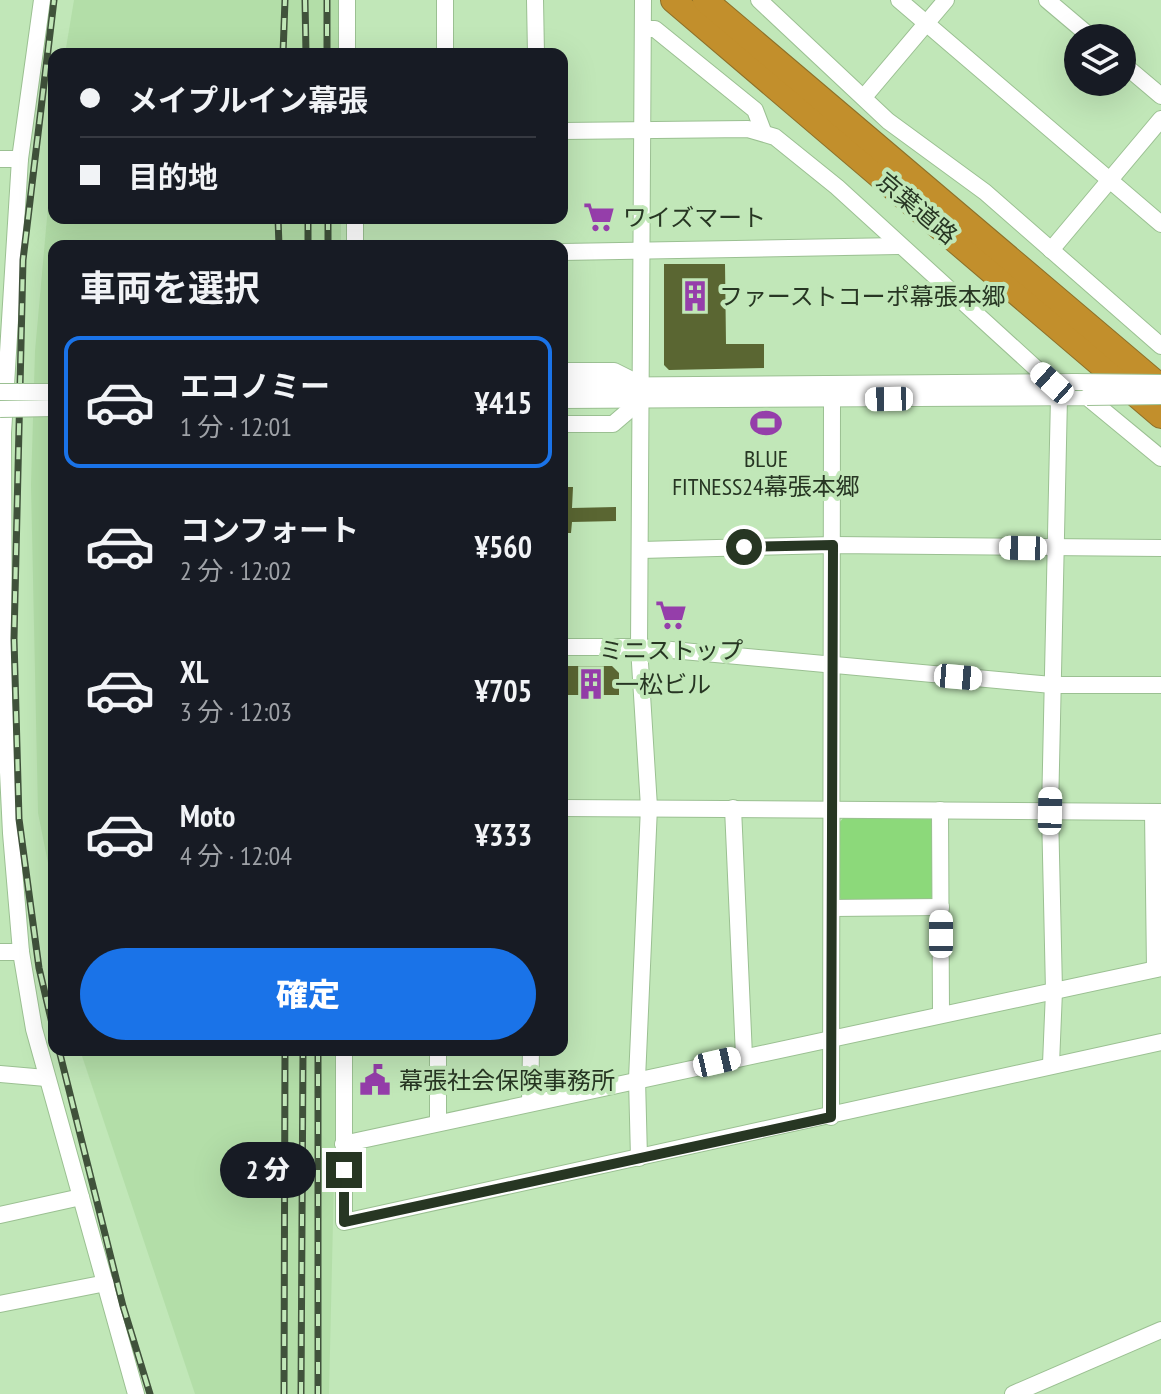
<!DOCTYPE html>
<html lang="ja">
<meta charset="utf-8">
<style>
:root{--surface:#171b24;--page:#242831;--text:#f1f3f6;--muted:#9ea1a6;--line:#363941;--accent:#1a73e8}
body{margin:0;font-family:"PT Sans Narrow","Noto Sans JP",sans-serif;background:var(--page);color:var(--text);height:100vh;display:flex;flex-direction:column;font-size:30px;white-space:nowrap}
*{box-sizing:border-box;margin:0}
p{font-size:26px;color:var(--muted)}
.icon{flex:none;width:44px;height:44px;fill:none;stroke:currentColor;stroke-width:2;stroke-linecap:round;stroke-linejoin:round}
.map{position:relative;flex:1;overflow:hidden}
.drawer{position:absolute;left:48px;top:240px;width:520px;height:816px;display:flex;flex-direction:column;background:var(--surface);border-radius:16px;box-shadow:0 8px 32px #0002}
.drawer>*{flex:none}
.hud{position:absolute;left:48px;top:48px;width:520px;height:176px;border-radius:16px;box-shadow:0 8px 32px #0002;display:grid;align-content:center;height:176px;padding:0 32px;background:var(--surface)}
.controls{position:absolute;left:1064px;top:24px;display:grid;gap:16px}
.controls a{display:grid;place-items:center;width:72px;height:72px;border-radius:50%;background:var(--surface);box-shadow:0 8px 32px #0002;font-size:40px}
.end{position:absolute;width:36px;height:36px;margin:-18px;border:10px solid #273623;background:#fff;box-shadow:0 0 0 4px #fff}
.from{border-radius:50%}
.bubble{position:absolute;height:56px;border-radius:28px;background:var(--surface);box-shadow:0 8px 32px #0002;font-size:26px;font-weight:800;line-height:56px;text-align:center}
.car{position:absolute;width:24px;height:48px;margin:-24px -12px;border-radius:10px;box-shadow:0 0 6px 2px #0007;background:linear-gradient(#fff 24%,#345 0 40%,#fff 0 76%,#345 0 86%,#fff 0)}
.hud b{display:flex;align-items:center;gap:28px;height:76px;font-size:30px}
.hud b+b{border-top:2px solid var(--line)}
.hud i{width:20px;height:20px;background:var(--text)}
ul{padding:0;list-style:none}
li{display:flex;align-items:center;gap:24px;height:132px;margin:0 16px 12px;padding:0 16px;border:4px solid transparent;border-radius:16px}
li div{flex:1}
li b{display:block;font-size:30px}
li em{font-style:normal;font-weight:800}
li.active{border-color:var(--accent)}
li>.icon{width:72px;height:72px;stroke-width:1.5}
h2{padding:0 32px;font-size:36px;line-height:96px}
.primary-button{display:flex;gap:16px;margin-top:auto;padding:16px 32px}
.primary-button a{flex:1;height:92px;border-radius:48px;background:var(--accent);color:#fff;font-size:32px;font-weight:800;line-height:92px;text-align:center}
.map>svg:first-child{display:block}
</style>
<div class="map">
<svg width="1161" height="1394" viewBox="0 0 1161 1394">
<rect width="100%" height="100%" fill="#c1e7b8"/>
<!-- built -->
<g fill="#b3dea8">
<path d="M74,0H341V54H65Z"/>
<path d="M54,140V218H341V246H54V893L38,813L31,485L35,351Z"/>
<path d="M80,1050H337L329,1394H195Z"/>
</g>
<!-- green -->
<path fill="#8cd97a" d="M927,815L935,822V893L928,903L845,904L838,896V824L845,816Z"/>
<!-- building -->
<g fill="#5a6632">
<path d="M664,264H725L726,344H764V368L669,370L664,365Z"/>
<path d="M562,487H573L572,508L616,507V521L572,522L571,533H562Z"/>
<path d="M562,666H612L619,673V695H562Z"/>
</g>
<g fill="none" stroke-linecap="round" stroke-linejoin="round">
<defs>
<g id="minor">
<path d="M42,0L20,159L3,433L4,691L11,833L21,952L34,1029L136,1394"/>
<path d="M445,0V54"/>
<path d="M535,0L536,54"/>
<path d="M759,0L888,121L985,192L1161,346"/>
<path d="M899,0L1161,224"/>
<path d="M1047,0L1092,38"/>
<path d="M645,29H655L755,110L763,131"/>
<path d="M347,54V0"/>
<path d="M1122,63L1161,96"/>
<path d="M864,97L946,0"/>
<path d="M562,131L748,129L775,137L837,187L1052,383L1059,397L1050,811L1054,991L1051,1064"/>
<path d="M0,159H20"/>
<path d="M355,218V246"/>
<path d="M1051,250L1161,119"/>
<path d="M562,252L899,246"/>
<path d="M562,371H614L636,382"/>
<path d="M562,386L1075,382"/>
<path d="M562,400L1087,397L1161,458"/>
<path d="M562,424H613L641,400"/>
<path d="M641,550L833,545L1161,548"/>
<path d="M562,647H639L1052,685H1161"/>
<path d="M562,808L1161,812"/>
<path d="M733,808L744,1056"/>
<path d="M940,810L941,1014"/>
<path d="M1153,812L1155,969"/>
<path d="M832,908L941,907"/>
<path d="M0,952H21"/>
<path d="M344,1050V1222L1161,1042"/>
<path d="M438,1050V1123"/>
<path d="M0,1074L46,1078"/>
<path d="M530,1102L531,1050"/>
<path d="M831,1117L832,400"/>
<path d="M343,1144L1161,968"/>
<path d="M639,1158L637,1079L649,807L639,647L643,0"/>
<path d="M0,1215L81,1197"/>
<path d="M0,1304L106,1283"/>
<path d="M1013,1394L1161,1330"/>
</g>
<g id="highway">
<path d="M673,0L1161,416"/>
<path d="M705,0L1161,387"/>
</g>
</defs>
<!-- minor casing -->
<use href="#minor" stroke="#9bc092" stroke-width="18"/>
<!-- highway casing -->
<use href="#highway" stroke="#8c7029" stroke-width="26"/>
<!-- minor -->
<use href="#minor" stroke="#fff" stroke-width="16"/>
<!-- highway -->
<use href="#highway" stroke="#c28f2c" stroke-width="24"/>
<defs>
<g id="rail">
<path d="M305,0L306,54"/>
<path d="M327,0V54"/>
<path d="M283,54L285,0"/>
<path d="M278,218L279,246"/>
<path d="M308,218V246"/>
<path d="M328,218V246"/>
<path d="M54,1032L39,968L19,819L14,639L23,260L54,0"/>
<path d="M59,1050L123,1306L150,1394"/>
<path d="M318,1050V1394"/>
<path d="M284,1394L285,1050"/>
<path d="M301,1394L303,1050"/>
</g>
</defs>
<!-- rail casing -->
<use href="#rail" stroke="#40523b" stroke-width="7"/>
<!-- rail -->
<use href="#rail" stroke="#c1e7b8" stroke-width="4" stroke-dasharray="12" stroke-linecap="butt"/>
<defs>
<g id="minor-bridge">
<path d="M1075,382L1161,383"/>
<path d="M0,392H54"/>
<path d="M1087,397L1161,396"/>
<path d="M0,409L54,408"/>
</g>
</defs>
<!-- minor-bridge casing -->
<use href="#minor-bridge" stroke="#9bc092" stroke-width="18" stroke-linecap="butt"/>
<!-- minor-bridge -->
<use href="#minor-bridge" stroke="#fff" stroke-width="16"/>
</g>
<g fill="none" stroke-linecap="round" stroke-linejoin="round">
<!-- route -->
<path stroke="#273623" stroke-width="10" d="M344,1170V1222L831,1117L833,545L744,547"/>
</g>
<!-- icons -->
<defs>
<symbol id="supermarket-bare" viewBox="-9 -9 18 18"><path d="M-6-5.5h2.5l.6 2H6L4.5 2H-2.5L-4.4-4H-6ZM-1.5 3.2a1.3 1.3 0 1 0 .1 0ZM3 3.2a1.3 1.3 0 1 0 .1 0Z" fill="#953eaa" stroke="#c1e7b8" stroke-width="2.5" paint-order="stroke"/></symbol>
<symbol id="building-bare" viewBox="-9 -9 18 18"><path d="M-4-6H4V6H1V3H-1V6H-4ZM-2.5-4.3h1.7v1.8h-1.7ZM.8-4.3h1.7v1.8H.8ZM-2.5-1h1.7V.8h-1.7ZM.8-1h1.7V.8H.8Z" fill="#953eaa" stroke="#c1e7b8" stroke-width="2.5" paint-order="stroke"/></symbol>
<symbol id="stadium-bare" viewBox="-9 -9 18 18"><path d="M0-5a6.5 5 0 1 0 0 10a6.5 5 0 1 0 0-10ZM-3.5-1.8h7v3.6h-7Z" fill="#953eaa" stroke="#c1e7b8" stroke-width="2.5" paint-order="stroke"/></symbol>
<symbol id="civic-bare" viewBox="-9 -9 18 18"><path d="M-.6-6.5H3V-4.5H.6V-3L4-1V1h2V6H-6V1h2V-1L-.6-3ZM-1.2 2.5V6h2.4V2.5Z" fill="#953eaa" stroke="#c1e7b8" stroke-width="2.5" paint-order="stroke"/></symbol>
</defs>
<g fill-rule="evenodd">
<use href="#supermarket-bare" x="577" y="195" width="44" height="44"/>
<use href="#building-bare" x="673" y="274" width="44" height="44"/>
<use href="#stadium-bare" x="744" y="401" width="44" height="44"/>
<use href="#supermarket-bare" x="649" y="593" width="44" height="44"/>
<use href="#building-bare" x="569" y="662" width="44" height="44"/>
<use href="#civic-bare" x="353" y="1058" width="44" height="44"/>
</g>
<g text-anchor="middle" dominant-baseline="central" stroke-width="8" stroke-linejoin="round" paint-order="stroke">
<!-- street labels -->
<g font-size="24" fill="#273623" stroke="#c1e7b8">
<text transform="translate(917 208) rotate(40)">京葉道路</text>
</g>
<!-- poi labels -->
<g font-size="24" fill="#273623" stroke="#c1e7b8" text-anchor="start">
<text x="623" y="217">ワイズマート</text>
<text x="719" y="296">ファーストコーポ幕張本郷</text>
<text x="766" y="458" text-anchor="middle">BLUE<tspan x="766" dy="28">FITNESS24幕張本郷</tspan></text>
<text x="671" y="650" text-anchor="middle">ミニストップ</text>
<text x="615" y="684">一松ビル</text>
<text x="399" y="1080">幕張社会保険事務所</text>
</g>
</g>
</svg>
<div class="controls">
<a><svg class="icon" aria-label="layers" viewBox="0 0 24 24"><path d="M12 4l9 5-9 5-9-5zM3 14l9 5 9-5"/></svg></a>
</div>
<i class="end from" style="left:744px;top:547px"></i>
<i class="end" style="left:344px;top:1170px"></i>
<div class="bubble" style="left:220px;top:1142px;width:96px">2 分</div>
<i class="car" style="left:1052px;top:383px;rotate:312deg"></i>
<i class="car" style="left:889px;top:399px;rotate:269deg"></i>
<i class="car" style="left:1023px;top:548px;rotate:271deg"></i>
<i class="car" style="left:958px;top:677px;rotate:95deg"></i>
<i class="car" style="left:1050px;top:811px;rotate:1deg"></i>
<i class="car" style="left:941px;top:934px;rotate:0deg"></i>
<i class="car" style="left:717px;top:1062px;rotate:77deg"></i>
<div class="hud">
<b><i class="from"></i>メイプルイン幕張</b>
<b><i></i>目的地</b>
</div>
<section class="drawer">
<h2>車両を選択</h2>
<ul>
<li class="active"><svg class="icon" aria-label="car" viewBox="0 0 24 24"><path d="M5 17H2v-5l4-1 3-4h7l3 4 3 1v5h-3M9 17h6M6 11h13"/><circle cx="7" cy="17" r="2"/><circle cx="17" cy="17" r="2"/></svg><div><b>エコノミー</b><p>1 分 · 12:01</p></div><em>¥415</em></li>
<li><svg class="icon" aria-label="car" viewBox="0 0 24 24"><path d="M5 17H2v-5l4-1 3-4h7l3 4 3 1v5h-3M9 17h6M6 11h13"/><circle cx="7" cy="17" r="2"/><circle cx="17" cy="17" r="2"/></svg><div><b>コンフォート</b><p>2 分 · 12:02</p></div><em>¥560</em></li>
<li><svg class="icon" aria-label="car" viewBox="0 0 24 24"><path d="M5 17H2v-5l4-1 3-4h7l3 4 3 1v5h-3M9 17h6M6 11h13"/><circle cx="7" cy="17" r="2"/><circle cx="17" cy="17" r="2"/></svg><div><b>XL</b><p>3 分 · 12:03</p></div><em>¥705</em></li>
<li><svg class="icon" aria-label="car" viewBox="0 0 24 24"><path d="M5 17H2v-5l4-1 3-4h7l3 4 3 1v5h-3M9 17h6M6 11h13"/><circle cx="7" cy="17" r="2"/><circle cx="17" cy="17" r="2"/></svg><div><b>Moto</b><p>4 分 · 12:04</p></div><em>¥333</em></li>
</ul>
<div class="primary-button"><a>確定</a></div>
</section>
</div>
